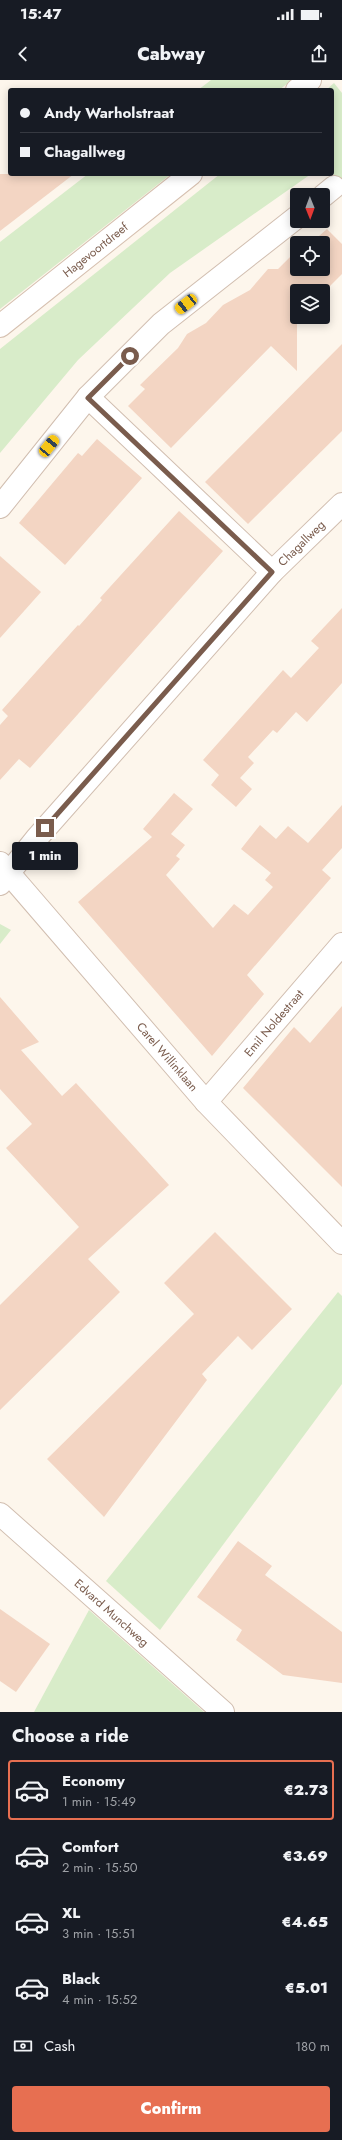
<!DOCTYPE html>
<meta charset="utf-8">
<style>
:root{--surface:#171b24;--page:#242831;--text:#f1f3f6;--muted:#9ea1a6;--line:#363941;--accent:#e76f51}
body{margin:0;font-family:Jost,sans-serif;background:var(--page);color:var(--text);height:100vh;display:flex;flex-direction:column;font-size:15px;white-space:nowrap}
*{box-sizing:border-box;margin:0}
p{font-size:13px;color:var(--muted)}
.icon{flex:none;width:22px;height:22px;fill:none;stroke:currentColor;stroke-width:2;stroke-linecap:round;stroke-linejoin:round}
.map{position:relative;height:1632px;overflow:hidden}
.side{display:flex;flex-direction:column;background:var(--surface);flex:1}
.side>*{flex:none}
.top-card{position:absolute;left:8px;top:8px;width:326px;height:88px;border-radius:4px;box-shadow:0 2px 10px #0003;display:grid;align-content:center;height:88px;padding:0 12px;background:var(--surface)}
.needle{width:26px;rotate:179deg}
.buttons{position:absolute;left:290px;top:108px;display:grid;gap:8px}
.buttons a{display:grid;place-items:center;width:40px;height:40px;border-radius:4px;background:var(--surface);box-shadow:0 2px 10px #0003;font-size:20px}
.end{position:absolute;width:18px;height:18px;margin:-9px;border:5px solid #7a5c4d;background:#fff;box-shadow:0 0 0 2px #fff}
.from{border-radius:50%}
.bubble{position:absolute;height:28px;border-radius:4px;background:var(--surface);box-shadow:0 2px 10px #0003;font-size:13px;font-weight:800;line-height:28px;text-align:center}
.car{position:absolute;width:12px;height:24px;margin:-12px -6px;border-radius:5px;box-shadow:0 0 3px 1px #0007;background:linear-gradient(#f5c518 24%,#345 0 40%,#f5c518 0 76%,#345 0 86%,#f5c518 0)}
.top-card b{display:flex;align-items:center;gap:14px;height:38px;font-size:15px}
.top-card b+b{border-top:1px solid var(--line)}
.top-card i{width:10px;height:10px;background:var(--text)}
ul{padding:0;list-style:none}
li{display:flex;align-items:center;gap:12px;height:60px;margin:0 8px 6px;padding:0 4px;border:2px solid transparent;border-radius:4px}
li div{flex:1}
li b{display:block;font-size:15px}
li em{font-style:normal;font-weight:800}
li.current{border-color:var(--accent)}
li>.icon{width:36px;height:36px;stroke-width:1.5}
h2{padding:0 12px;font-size:18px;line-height:48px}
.pay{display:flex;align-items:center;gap:10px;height:44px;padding:0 12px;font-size:15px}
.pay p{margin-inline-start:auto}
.cta{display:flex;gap:8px;margin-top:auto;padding:8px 12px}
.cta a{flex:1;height:46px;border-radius:4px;background:var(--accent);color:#fff;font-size:16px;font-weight:800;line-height:46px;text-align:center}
.status{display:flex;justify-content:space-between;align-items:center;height:28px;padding:0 20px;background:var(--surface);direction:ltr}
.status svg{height:11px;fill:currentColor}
header{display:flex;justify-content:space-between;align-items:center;height:52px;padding:0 12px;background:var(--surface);font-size:18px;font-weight:800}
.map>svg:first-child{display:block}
</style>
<div class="status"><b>15:47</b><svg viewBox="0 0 49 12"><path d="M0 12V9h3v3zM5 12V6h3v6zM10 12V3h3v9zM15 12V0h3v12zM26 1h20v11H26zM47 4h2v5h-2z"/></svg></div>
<header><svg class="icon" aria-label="back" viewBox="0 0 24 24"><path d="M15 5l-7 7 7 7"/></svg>Cabway<svg class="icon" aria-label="share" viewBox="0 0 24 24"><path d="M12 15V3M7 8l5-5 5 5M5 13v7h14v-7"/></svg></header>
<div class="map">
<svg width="342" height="1632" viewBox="0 0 342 1632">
<rect width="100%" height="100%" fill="#fdf6ec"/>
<!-- green -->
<g fill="#d8ecc9">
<path d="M211,0H292L279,10H198Z"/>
<path d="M334,3L342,13V109L332,91V10H326Z"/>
<path d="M88,94H171L0,229V162Z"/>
<path d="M220,94H311L170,193L78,280L0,373V269Z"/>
<path d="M0,844L11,850L0,864Z"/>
<path d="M338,1212L342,1216V1304L160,1550L106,1501Z"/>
<path d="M89,1530L204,1632H34Z"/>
</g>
<!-- building -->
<g fill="#f3d5c3">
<path d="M0,94H74L0,151Z"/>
<path d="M327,149L342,164V194L323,213V211H297V237H300L297,240V291L271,266L171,368L128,326L145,309L140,305L178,268L187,254L206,243L223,225L250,210L268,189H278L296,171L297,189H323V163H311Z"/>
<path d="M342,264V351L248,444L205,402Z"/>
<path d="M97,359L142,398L65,485L19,443L78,373L82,376Z"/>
<path d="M179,431L223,471L30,688L19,679L0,700V645L8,636L2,630L78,545L79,546L102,520L100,518Z"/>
<path d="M0,476L41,512L0,558Z"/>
<path d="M342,528V603L307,642L296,632L277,653L273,650L248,677L254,683L240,698L252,709L236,727L211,705L219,695L203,680L283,590L291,598L319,568L311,561Z"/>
<path d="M174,713L193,729L171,754L185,765L176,776L180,779L166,795L213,848L234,824L248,835L273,807L265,800L271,793L241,769L260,745L276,759L288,746L308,763L342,725V768L322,790L331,798L247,895L264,914L212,976L78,822L152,757L143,749Z"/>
<path d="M0,917L39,962L21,970L62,1016L76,1003L169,1105L88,1179L120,1212L0,1330V1225L79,1147L6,1068L32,1044L0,1009Z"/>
<path d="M342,926V1107L243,1008L294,947L310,963Z"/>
<path d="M215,1152L292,1229L252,1270L238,1256L202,1294L207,1300L104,1437L47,1379L194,1234L164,1203Z"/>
<path d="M238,1461L272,1486L265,1495L342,1552V1603L283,1595L236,1560L242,1550L197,1517Z"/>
<path d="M0,1529L50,1564L16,1612L0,1601Z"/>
</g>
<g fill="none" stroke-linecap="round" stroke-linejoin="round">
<defs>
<g id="minor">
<path d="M323,116L334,107"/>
<path d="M88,317L272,492"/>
<path d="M0,427L88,317L161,244L297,137"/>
<path id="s1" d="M0,783L206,1022L342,1163"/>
<path id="s2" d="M0,804L36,759L272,492L342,424"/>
<path id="s3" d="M206,1022L342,864"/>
<path id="s4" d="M0,1434L223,1632"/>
</g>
<g id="secondary">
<path d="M297,10L310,0"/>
<path id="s5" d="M0,246L191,94"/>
</g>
</defs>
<!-- minor casing -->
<use href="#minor" stroke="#d1beb0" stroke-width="24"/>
<!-- secondary casing -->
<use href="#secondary" stroke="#d6c0b0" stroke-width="24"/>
<!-- minor -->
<use href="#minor" stroke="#fff" stroke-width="22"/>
<!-- secondary -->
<use href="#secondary" stroke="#fff" stroke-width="22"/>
</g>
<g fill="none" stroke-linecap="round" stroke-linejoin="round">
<!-- route -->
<path stroke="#7a5c4d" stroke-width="5" d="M45,748L272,492L88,318L130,276"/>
</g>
<g text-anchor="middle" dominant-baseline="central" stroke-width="3.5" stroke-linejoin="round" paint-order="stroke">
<!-- street labels -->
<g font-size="12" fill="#7a5c4d" stroke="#fffaf3">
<text stroke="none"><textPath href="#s5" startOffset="122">Hagevoortdreef</textPath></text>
<text stroke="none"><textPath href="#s2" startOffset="455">Chagallweg</textPath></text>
<text stroke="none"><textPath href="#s3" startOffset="104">Emil Noldestraat</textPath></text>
<text stroke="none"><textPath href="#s1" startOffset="256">Carel Willinklaan</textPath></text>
<text stroke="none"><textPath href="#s4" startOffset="149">Edvard Munchweg</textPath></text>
</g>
</g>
</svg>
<div class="buttons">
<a><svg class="needle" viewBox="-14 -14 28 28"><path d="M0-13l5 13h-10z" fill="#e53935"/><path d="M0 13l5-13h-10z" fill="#9ea1a6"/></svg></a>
<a><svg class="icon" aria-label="locate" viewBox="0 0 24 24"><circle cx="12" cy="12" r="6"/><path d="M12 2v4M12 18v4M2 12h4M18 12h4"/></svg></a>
<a><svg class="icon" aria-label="layers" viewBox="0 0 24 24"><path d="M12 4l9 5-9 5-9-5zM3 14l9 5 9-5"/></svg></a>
</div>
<i class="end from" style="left:130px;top:276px"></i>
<i class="end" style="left:45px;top:748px"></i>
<div class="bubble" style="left:12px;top:762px;width:66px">1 min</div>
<i class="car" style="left:186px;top:224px;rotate:232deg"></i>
<i class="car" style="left:49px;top:366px;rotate:39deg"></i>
<div class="top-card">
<b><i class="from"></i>Andy Warholstraat</b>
<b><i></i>Chagallweg</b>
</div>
</div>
<section class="side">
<h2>Choose a ride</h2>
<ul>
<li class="current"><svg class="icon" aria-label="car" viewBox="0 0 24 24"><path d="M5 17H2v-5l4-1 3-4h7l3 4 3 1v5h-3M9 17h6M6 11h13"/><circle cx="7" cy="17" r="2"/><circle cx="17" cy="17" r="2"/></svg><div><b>Economy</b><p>1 min · 15:49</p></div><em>€2.73</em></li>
<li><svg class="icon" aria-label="car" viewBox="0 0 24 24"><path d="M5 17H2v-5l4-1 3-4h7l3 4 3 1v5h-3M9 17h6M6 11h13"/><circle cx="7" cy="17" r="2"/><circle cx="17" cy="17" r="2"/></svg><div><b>Comfort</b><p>2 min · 15:50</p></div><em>€3.69</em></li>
<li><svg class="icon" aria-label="car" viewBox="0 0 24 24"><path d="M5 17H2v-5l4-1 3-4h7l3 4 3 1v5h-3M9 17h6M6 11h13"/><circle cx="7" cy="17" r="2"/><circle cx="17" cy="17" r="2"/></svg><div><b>XL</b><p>3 min · 15:51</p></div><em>€4.65</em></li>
<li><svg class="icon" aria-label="car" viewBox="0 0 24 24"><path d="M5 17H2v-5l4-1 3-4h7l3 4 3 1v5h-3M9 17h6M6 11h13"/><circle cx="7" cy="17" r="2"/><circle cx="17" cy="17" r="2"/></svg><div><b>Black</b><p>4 min · 15:52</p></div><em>€5.01</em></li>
</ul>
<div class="pay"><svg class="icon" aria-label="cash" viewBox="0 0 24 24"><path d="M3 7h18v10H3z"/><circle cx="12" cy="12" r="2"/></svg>Cash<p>180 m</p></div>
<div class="cta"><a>Confirm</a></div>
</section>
